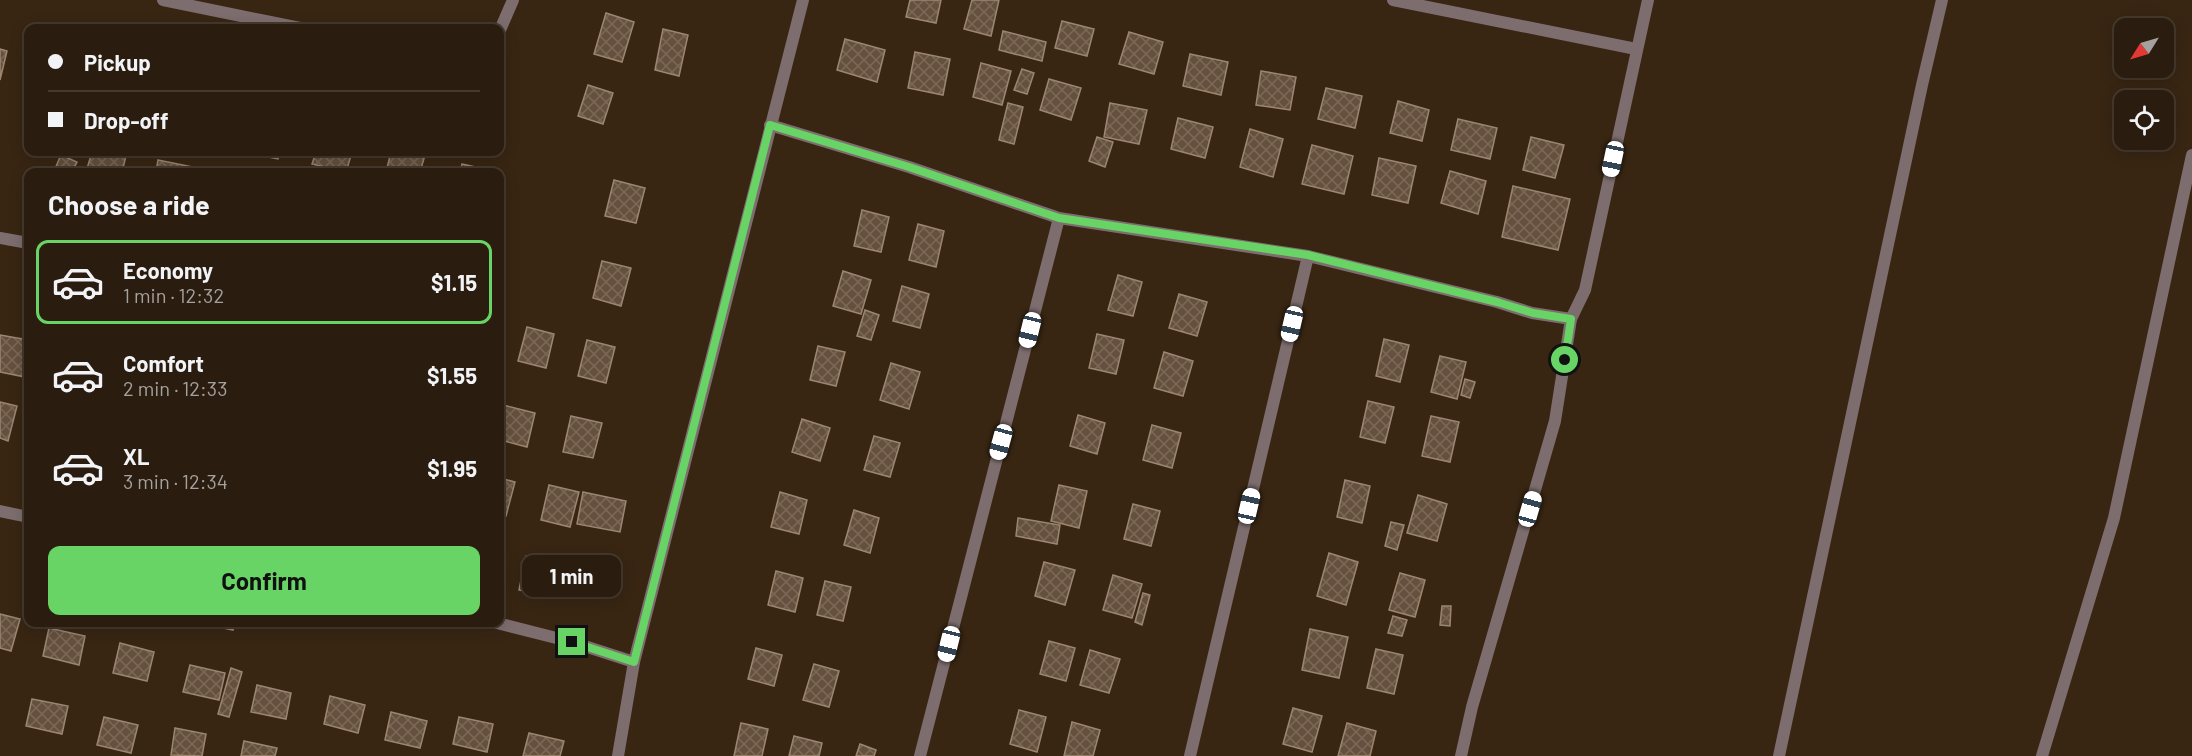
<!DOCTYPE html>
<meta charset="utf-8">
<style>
:root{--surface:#2a1c0e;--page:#322517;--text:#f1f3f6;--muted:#a5a19e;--line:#463a2e;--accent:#68d465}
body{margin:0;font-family:Barlow,sans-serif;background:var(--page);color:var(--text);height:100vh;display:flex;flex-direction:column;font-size:22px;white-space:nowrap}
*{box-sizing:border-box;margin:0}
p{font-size:20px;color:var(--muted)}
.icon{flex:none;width:33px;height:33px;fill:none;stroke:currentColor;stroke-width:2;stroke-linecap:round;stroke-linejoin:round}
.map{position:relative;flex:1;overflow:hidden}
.panel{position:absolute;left:24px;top:168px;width:480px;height:459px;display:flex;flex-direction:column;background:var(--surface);border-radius:12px;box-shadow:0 3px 15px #0003,0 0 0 2px var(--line)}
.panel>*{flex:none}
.banner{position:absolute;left:24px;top:24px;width:480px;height:132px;border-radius:12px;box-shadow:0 3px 15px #0003,0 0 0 2px var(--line);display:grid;align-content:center;height:132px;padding:0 24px;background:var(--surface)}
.needle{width:39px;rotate:233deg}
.buttons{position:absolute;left:2114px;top:18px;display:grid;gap:12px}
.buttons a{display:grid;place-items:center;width:60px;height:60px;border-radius:12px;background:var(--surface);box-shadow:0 3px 15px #0003,0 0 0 2px var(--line);font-size:30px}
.end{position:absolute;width:27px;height:27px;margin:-14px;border:8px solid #68d465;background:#111;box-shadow:0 0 0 3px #111}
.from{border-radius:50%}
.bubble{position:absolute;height:42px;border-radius:12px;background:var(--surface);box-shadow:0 3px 15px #0003,0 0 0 2px var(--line);font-size:20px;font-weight:700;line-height:42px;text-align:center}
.car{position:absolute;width:18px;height:36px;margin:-18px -9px;border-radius:8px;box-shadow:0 0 4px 2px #0007;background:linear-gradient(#fff 24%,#345 0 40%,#fff 0 76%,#345 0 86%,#fff 0)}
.banner b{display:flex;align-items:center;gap:21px;height:57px;font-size:22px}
.banner b+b{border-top:2px solid var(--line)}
.banner i{width:15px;height:15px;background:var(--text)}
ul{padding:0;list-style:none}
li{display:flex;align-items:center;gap:18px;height:84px;margin:0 12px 9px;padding:0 12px;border:3px solid transparent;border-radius:12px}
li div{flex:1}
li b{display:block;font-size:22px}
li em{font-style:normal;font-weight:700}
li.current{border-color:var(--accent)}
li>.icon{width:54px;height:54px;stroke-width:1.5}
h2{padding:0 24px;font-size:27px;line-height:72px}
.cta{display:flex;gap:12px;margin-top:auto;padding:12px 24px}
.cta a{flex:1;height:69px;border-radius:12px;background:var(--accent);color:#111;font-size:24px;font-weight:700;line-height:69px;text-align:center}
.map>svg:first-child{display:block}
</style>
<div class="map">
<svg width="2192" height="756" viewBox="0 0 2192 756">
<defs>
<pattern id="building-cross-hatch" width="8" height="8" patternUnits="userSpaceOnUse" patternTransform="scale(1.5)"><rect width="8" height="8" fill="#65503d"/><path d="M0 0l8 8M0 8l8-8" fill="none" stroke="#7b6858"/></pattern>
</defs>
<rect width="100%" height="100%" fill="#382613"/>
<!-- building -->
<g fill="url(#building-cross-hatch)" stroke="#9c8670" stroke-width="1.5">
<path d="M910,0H941L936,23L906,17Z"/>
<path d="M972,0H999L991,36L964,29Z"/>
<path d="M606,13L634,22L622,62L594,54Z"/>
<path d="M1062,21L1094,29L1087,56L1055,48Z"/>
<path d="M663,29L688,35L679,76L655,70Z"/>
<path d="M1003,31L1046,42L1042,61L999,50Z"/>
<path d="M1129,32L1163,42L1154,74L1119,64Z"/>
<path d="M845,39L885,50L877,82L837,70Z"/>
<path d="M0,49L7,51L0,80Z"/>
<path d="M915,52L950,59L943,95L908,88Z"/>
<path d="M1190,54L1228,62L1221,95L1183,86Z"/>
<path d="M981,63L1011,71L1002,105L973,97Z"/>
<path d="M1022,69L1034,73L1027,94L1014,90Z"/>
<path d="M1261,71L1296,77L1290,110L1256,105Z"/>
<path d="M1049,79L1081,88L1071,120L1040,110Z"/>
<path d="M588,85L613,93L603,124L578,116Z"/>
<path d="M1326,88L1362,96L1355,128L1318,119Z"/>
<path d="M1398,101L1429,110L1422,141L1390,133Z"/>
<path d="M1008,103L1023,107L1014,144L999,140Z"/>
<path d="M1110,103L1147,110L1139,144L1104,137Z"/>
<path d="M1178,118L1213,127L1205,158L1171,149Z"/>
<path d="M1458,119L1497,128L1490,159L1451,150Z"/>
<path d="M1250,129L1283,139L1273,177L1240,167Z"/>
<path d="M1097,137L1113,142L1105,167L1089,161Z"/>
<path d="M1531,137L1564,145L1555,178L1523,170Z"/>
<path d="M1312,145L1353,156L1344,194L1302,184Z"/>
<path d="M92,152H127L122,172H86Z"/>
<path d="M242,152H280L278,159Z"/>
<path d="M316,152H352L346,172L312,164Z"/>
<path d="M391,152H411L425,155L420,172H386Z"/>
<path d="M61,155L77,162L72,172L54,171Z"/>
<path d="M1379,158L1416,166L1408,203L1372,195Z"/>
<path d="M158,160L193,167L192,172H156Z"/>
<path d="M462,164L498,172H460Z"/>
<path d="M1450,171L1486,181L1478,214L1441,203Z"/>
<path d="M614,180L645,188L636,223L605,216Z"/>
<path d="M1513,186L1570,199L1558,250L1502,237Z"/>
<path d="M862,210L889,217L881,252L854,246Z"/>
<path d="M918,224L944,231L936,267L909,260Z"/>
<path d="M602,261L631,268L621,306L593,298Z"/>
<path d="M843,271L871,280L861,314L833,306Z"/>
<path d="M1118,275L1142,282L1133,316L1108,310Z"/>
<path d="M902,286L929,294L920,328L893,321Z"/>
<path d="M1179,294L1207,302L1197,336L1169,328Z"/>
<path d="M865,310L879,315L871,340L857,336Z"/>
<path d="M527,327L554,334L546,368L518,361Z"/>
<path d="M1097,334L1124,340L1116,374L1089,368Z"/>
<path d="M0,335L28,340V360L25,377L0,372Z"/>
<path d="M1384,339L1409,345L1400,382L1376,376Z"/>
<path d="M587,340L615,347L606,383L578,376Z"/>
<path d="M818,346L845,352L836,386L810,380Z"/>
<path d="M1164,352L1193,361L1183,396L1154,388Z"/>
<path d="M1440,356L1466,362L1457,399L1431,392Z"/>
<path d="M891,363L920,372L909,409L880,400Z"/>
<path d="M1465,379L1475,382L1470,398L1461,395Z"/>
<path d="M1368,401L1394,407L1385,443L1360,437Z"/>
<path d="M0,402L17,406L8,441L0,438Z"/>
<path d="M503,405L535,413L527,447L500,440V421Z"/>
<path d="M1078,415L1105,423L1097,454L1070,446Z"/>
<path d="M571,416L602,423L593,458L563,452Z"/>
<path d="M1431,416L1459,422L1450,462L1422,456Z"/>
<path d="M802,419L830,428L820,461L792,452Z"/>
<path d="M1152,425L1181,433L1172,468L1143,460Z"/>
<path d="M874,436L900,443L890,477L864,470Z"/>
<path d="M500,478L515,482L506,516L500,514Z"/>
<path d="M1345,480L1370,486L1362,523L1337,517Z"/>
<path d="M549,485L579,492L570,527L541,520Z"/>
<path d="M1059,485L1087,491L1079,528L1051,521Z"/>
<path d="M583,492L626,501L620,532L577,524Z"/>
<path d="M780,492L807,500L799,534L771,527Z"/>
<path d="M1418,495L1447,504L1437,541L1407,533Z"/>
<path d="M1133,504L1160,511L1151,546L1124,539Z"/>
<path d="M854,510L879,518L870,553L844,545Z"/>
<path d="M1018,518L1060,525L1057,544L1016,536Z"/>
<path d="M1391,522L1404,525L1397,550L1385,546Z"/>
<path d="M1329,553L1358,562L1346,605L1317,596Z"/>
<path d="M526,556L554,562L547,596L519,590Z"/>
<path d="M1044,562L1075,570L1065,605L1035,596Z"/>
<path d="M776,571L803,578L795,612L768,605Z"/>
<path d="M1400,573L1425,580L1415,617L1389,610Z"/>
<path d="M1113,575L1142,584L1132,618L1103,610Z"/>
<path d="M825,581L851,587L843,621L817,615Z"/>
<path d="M1143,593L1150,595L1142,625L1135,622Z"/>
<path d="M1442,606H1451L1450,626L1440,625Z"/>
<path d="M0,614L20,619L11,651L0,648Z"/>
<path d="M1393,616L1407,620L1402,636L1388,633Z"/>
<path d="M196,622H235L233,630Z"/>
<path d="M49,628L85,636L79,665L43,656Z"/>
<path d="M1310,629L1348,637L1339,678L1302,670Z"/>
<path d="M1049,641L1075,648L1066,681L1040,674Z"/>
<path d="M120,643L154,652L147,681L113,673Z"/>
<path d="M756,648L782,655L774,686L748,679Z"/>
<path d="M1376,649L1403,655L1394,694L1367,688Z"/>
<path d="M1090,650L1120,659L1109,693L1080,685Z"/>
<path d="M814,664L839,671L829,707L803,700Z"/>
<path d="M190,665L225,673L219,700L183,692Z"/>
<path d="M231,668L242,672L229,717L218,714Z"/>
<path d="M257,685L291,693L286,719L251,712Z"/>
<path d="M330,696L365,705L358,733L324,724Z"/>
<path d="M32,699L68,706L62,734L26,726Z"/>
<path d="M1293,708L1322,716L1312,752L1283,744Z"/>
<path d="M1019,710L1046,717L1037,752L1010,744Z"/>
<path d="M391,712L427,721L420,748L385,740Z"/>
<path d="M104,717L138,725L131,753L97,745Z"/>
<path d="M459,717L493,724L487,752L453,744Z"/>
<path d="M1072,722L1100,730L1093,756H1064Z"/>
<path d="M741,723L768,729L762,756H734Z"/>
<path d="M1347,723L1376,731L1370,756H1338Z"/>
<path d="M175,728L206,734L202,756L171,755Z"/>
<path d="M529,733L564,741L560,756H523Z"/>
<path d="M794,736L822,743L819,756H789Z"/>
<path d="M244,741L277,748L275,756H241Z"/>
<path d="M860,744L876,750L874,756H856Z"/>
</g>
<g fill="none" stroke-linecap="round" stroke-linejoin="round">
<!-- street -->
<g stroke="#7d6d6e" stroke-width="12">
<path d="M163,0L300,28"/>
<path d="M1393,0L1636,49"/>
<path d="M500,30L513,0"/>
<path d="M770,125L909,167L1059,218L1308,256L1497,302L1532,313L1571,319L1585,290L1648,0"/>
<path d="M0,238L28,243"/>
<path d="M0,511L28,517"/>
<path d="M493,622L572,642L634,662"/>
<path d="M618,756L634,662L803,0"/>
<path d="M920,756L1059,218"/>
<path d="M1190,756L1308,256"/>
<path d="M1461,756L1472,707L1555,421L1571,319"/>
<path d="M1779,756L1922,85L1942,0"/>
<path d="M2042,756L2114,518L2192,155"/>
</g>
</g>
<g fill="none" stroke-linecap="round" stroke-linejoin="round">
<!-- route -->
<path stroke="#68d465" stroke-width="8" d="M572,642L634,662L770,125L909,167L1059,218L1308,255L1497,302L1533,313L1571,319L1565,360"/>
</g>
</svg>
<div class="buttons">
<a><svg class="needle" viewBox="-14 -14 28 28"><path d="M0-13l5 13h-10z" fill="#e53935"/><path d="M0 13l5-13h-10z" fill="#a5a19e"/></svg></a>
<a><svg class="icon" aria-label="locate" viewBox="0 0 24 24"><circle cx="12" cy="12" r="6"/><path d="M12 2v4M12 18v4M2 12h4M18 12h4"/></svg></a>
</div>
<i class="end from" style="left:1565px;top:360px"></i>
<i class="end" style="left:572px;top:642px"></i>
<div class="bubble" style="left:522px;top:555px;width:99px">1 min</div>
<i class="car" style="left:1613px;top:159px;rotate:192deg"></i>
<i class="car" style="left:1292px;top:324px;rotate:193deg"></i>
<i class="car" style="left:1030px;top:330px;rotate:194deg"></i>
<i class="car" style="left:1001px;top:442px;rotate:195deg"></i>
<i class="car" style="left:1249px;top:506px;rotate:13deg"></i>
<i class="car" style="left:1530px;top:509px;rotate:16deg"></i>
<i class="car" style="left:949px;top:644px;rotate:194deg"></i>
<div class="banner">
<b><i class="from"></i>Pickup</b>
<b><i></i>Drop-off</b>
</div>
<section class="panel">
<h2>Choose a ride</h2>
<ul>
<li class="current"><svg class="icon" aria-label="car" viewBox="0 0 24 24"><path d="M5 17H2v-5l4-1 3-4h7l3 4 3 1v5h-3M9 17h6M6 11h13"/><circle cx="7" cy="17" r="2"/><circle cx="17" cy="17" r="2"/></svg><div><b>Economy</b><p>1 min · 12:32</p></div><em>$1.15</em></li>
<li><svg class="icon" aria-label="car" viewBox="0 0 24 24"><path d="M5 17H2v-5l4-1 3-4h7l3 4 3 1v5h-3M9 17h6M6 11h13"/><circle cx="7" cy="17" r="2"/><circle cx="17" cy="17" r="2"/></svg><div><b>Comfort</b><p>2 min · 12:33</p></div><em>$1.55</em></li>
<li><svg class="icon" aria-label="car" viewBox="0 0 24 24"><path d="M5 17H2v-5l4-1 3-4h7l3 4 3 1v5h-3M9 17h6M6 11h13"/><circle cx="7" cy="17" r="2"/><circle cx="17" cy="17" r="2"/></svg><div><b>XL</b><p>3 min · 12:34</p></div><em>$1.95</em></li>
</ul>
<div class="cta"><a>Confirm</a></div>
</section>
</div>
